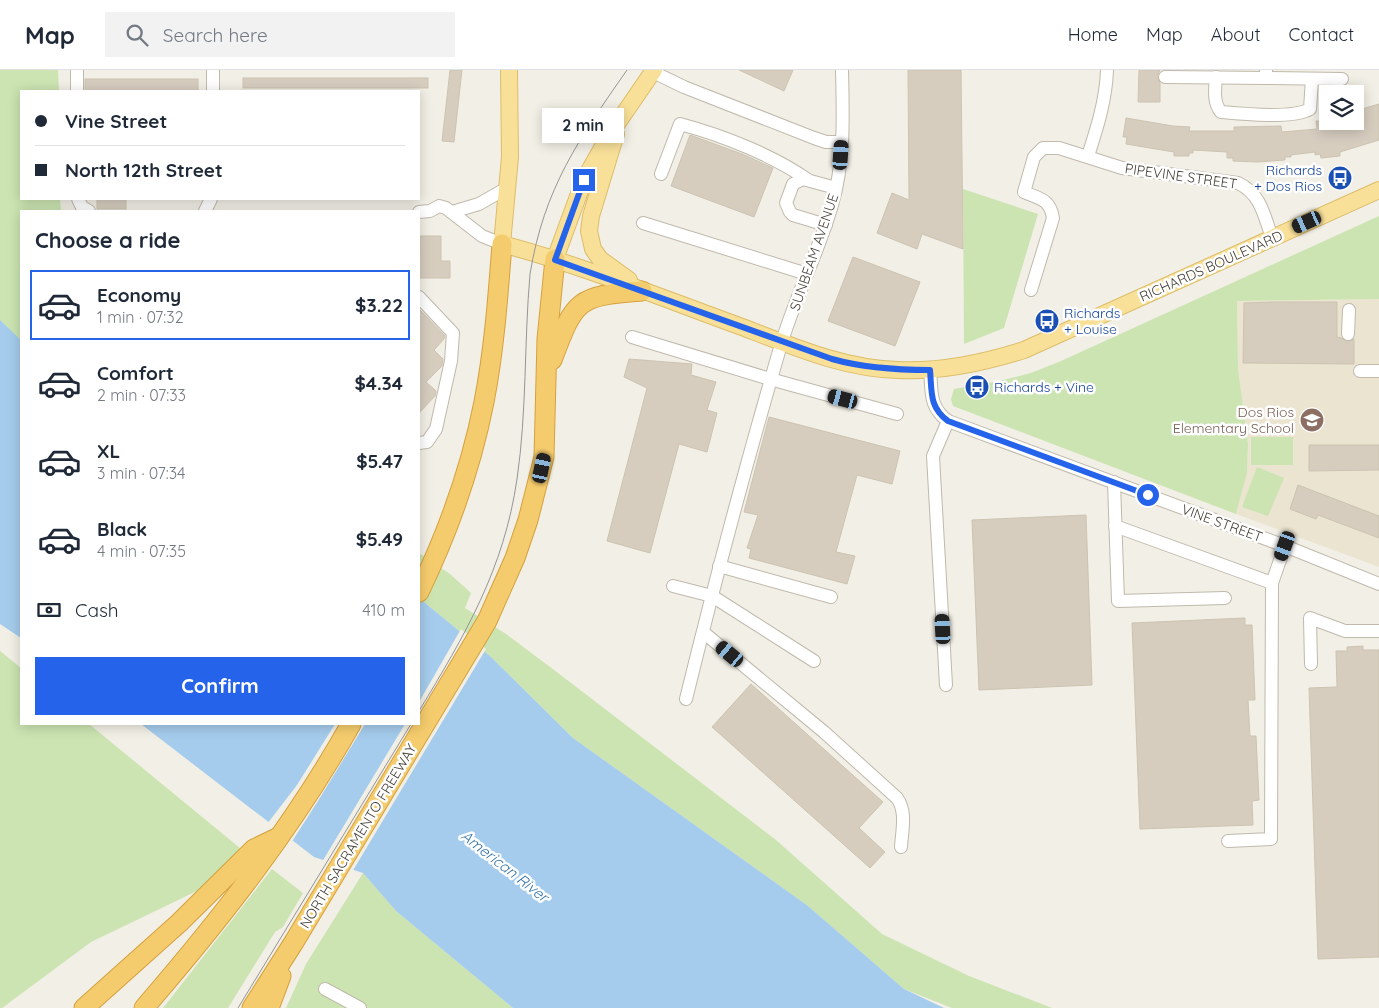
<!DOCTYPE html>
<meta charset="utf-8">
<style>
:root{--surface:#fff;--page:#f2f2f3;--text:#1f2937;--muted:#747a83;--line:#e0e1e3;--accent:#2563eb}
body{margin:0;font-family:Quicksand,sans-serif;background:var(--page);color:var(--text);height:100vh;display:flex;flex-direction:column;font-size:19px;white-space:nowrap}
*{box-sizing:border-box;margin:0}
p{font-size:16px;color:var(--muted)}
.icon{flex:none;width:28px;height:28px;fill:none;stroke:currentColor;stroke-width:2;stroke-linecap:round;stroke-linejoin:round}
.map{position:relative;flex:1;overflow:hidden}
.details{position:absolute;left:20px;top:140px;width:400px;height:515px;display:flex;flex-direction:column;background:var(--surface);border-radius:0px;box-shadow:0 2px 12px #0003}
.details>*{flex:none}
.guide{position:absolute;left:20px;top:20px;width:400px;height:110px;border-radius:0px;box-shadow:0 2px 12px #0003;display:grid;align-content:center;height:110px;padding:0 15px;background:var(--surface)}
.fabs{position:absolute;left:1319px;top:15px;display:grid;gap:10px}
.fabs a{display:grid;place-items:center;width:45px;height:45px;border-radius:0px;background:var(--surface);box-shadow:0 2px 12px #0003;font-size:25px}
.end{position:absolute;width:22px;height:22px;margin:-11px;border:6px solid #2563eb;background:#fff;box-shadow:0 0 0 2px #fff}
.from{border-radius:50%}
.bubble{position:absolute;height:35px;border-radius:0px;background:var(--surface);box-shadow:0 2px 12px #0003;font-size:16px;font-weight:700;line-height:35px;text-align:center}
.car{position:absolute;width:15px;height:30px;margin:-15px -8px;border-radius:6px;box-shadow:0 0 4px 1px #0007;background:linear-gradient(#222 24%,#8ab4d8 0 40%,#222 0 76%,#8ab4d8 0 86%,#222 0)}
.guide b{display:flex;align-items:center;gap:18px;height:48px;font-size:19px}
.guide b+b{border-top:1px solid var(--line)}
.guide i{width:12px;height:12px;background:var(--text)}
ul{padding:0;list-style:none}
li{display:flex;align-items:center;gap:15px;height:70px;margin:0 10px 8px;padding:0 5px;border:2px solid transparent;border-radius:0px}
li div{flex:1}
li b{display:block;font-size:19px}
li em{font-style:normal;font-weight:700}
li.current{border-color:var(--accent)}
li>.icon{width:45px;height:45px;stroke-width:1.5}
h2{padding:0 15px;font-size:22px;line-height:60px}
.pay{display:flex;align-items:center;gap:12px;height:55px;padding:0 15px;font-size:19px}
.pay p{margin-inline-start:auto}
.primary-button{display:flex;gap:10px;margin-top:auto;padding:10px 15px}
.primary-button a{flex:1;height:58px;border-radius:0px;background:var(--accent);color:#fff;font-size:20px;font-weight:700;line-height:58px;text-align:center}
header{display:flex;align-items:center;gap:30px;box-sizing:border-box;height:70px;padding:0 25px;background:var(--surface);border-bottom:1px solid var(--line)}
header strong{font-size:24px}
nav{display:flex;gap:28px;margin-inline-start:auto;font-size:18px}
.search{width:350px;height:45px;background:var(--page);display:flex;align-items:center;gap:12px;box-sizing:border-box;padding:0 18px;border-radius:0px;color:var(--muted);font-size:19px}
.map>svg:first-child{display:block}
</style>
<header>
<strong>Map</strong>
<div class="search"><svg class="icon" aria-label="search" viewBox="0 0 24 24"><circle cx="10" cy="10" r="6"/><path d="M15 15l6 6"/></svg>Search here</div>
<nav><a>Home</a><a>Map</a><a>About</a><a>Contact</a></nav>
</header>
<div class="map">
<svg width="1379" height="938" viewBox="0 0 1379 938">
<rect width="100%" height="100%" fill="#f2efe6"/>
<!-- education -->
<path fill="#eae4d0" d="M1379,229V497L1236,444L1247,403L1248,374L1238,299L1237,231Z"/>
<!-- green -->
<g fill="#cbe4b1">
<path d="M0,0H58L59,21H21V129H60L61,141H21V270L0,250Z"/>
<path d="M963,119L1038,144L1004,258L964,274Z"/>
<path d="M1379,146V229L1237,231L1238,299L1248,374L1247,403L1236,444L953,336L951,329L954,319L1000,311L1031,303L1061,291Z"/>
<rect x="1251" y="367" width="42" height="28"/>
<path d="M1257,397L1284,408L1268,446L1242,437Z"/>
<path d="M419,483L450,504L471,523L465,538L506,564L558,603L776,770L882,864L969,906L1052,938H952L904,919L808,836L573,668L491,587L419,528Z"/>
<path d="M0,581L21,598V654H89L257,792L91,872L2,938H0Z"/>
<path d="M272,799L303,823L283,857L275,862L228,938H163Z"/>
<path d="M363,803L396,841L513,938H286L306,894Z"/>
</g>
<!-- water -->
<g fill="#a5ccec">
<path d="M0,250L21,270V568L0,554Z"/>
<path d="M419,528L491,587L573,668L808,836L904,919L944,938H513L396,841L363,803L314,787L141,654H419Z"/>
</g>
<!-- pier -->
<g fill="#f2efe6">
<path d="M461,559L486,579L352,802L322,792L405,654H419V632Z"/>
<path d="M335,654H365L318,731L291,773L267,754L297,715Z"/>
</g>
<!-- building -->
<g fill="#d6cdbf" stroke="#cdc3b0">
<path d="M450,0H462L454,72L442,71Z"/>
<path d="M739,0H793L784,21Z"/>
<path d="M908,0H961L963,179L922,164L917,179L877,163L892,123L909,130Z"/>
<path d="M1139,0H1160L1157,7L1160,13V32H1138Z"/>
<rect x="243" y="8" width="185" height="10"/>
<rect x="85" y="9" width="113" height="12"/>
<path d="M1379,34V70L1340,82V86L1321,88L1320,84L1315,85V82L1291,85V87H1285V90L1258,92L1233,91V88H1227V82L1193,80V83H1189V86H1174V82L1126,74L1127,67H1123L1126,48L1173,56L1190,57L1189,61H1234V57L1281,56L1282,62L1317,59L1316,51H1355V41Z"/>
<path d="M690,65L742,84L773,98L754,147L671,116Z"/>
<rect x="97" y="129" width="29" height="10"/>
<path d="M420,166H441V191H450V208H419Z"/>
<path d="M853,187L920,212L895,276L828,251Z"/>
<path d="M1273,232H1337V267L1341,268L1347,272L1354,269V294L1243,293L1244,233Z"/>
<path d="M419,239L445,266L444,269L434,280L443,289L442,296L426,312L436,321L435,326L419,343Z"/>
<path d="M629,289L692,294L691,305L716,312L707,340L717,343L707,382L679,374L650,483L607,471L647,318L624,307Z"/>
<path d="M769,347L900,381L892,414L857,405L836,482L855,486L847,514L749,488L751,479L747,478L758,445L744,442Z"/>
<path d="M1309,375H1379V400L1309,401Z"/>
<path d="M1298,415L1379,446V468L1318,445L1316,449L1290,439Z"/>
<path d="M1086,445L1092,615L979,620L972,450Z"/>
<path d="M1245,548V555H1252L1255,630H1248L1250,666H1256L1259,730L1252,731L1253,755L1140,759L1132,553Z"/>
<path d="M1363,576V580H1379V887L1318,889L1309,618L1337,617L1336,581H1347V577Z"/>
<path d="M751,614L883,732L859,758L885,782L870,798L712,657Z"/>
</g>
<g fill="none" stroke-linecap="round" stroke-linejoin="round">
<defs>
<g id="minor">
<path d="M213,0V21"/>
<path d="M653,2L684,17L814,68L826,72H842"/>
<path d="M1165,7L1266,8V0"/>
<path d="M1216,7C1215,19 1213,33 1221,42C1242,44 1293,49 1310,39L1312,9"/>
<path d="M1266,8L1342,9"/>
<path d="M77,21V0"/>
<path d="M1088,86C1097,58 1106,30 1107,0"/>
<path d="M661,104L680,54C721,65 773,85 808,110"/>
<path d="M78,129L82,137L89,141"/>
<path d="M205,141L211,129"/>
<path d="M419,142L430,141L439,136L446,138L482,166L502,174"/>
<path d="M452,142L479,134L507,118"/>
<path d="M643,153L807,204"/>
<path d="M826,155L793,145L790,142L786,133L793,114L803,109L836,118"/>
<path d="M1031,220L1053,148C1050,129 1040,129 1024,122L1034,87L1043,78H1059L1122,98L1238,113C1261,124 1264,145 1272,168"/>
<path d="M419,227L453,263L451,291L436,359L427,372L419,373"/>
<path d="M1348,264L1349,240"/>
<path d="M632,267L770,309L897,344"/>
<path d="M930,300C932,322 929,337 948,351L1285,476L1379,514"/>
<path d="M1360,301H1379"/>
<path d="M1114,412L1118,531L1225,528"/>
<path d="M1115,456L1272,513L1271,769L1228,771"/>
<path d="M719,496L831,527"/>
<path d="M1272,513L1285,476"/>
<path d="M673,516L712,526L814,591"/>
<path d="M703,562L824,662L897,728C907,742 902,760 901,777"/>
<path d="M1311,594L1310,548L1345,561H1379"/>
<path d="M946,615L933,386L948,351"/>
<path d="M686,629C715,511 746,394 780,278C794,229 818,184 832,135C845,91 843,45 842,0"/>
<path d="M325,919L360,938"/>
</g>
<g id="major">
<path d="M509,0L510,87L502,174C584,196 662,228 742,257C792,276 844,299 898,300C942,302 983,293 1024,280L1379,120"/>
<path d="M616,64L591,146L589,161L593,179L600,189L629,210"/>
<path d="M555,189L584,110L610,64L654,0"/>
</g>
<g id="highway">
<path d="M552,290C575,229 577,226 642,221"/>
<path d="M419,522C448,462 471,398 484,332C494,281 498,227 502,174"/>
<path d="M84,938L179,853L254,779L279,767"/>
<path d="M144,938C221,849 293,757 351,654"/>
<path d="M252,938L294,872L487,551L515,488L528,450L544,387L547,269L555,189"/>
<path d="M269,938L281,906"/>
</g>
</defs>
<!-- minor casing -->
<use href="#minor" stroke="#c0b9ac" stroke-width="14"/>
<!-- major casing -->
<use href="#major" stroke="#dcbd69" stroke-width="18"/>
<!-- highway casing -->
<use href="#highway" stroke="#d4a13e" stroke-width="21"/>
<!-- minor -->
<use href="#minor" stroke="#fff" stroke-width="12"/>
<!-- major -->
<use href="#major" stroke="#f8e099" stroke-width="16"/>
<!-- highway -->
<use href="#highway" stroke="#f5cc6d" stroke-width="19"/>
<!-- tram -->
<g stroke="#959595" stroke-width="1">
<path d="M419,641C465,565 504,499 517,409C527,341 524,272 530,204C544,118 579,69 627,0"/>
<path d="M238,938L411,654"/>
</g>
</g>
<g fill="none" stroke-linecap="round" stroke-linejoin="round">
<!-- route -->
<path stroke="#2563eb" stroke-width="6" d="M584,110L555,190L832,289C864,298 896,300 930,300C932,322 929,337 948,351L1148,425"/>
</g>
<!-- icons -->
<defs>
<symbol id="bus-disc" viewBox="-11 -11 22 22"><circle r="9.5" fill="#1a4fb4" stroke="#fff"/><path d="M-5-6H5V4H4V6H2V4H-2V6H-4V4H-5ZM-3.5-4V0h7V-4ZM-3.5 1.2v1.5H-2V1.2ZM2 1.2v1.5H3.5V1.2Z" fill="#fff"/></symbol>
<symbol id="school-disc" viewBox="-11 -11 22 22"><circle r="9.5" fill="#8d6e63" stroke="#fff"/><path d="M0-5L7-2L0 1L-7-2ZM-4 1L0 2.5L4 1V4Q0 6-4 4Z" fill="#fff"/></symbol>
</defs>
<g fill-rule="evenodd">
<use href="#bus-disc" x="1326" y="94" width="28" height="28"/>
<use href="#bus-disc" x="1033" y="237" width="28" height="28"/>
<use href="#bus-disc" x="963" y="303" width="28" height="28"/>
<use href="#school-disc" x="1298" y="336" width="28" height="28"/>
</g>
<g text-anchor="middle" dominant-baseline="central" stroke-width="5" stroke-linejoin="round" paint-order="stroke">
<!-- transit labels -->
<g font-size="14" fill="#164399" stroke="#fff" text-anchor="start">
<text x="1322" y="100" text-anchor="end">Richards<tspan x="1322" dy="16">+ Dos Rios</tspan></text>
<text x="1064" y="243">Richards<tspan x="1064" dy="16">+ Louise</tspan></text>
<text x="994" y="317">Richards + Vine</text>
</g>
<!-- street labels -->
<g font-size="14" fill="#443f36" stroke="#fff">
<text transform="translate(1181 106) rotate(8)">PIPEVINE STREET</text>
<text transform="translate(814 182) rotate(-71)">SUNBEAM AVENUE</text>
<text transform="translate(1211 196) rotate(-24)">RICHARDS BOULEVARD</text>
<text transform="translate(1222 453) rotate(20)">VINE STREET</text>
<text transform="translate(358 766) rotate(-59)">NORTH SACRAMENTO FREEWAY</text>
</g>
<!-- education labels -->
<g font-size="14" fill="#785e54" stroke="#fff" text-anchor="end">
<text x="1294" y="342">Dos Rios<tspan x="1294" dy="16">Elementary School</tspan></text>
</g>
<!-- water labels -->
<g font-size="15" font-style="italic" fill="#3575a9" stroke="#fff">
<text transform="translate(505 796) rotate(38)">American River</text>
</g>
</g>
</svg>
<div class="fabs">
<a><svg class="icon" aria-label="layers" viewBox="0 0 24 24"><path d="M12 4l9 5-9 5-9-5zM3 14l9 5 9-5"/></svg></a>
</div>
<i class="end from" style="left:1148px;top:425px"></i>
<i class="end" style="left:584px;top:110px"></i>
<div class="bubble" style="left:542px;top:38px;width:82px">2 min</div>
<i class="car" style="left:841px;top:85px;rotate:4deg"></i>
<i class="car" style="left:1307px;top:152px;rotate:246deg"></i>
<i class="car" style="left:843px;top:329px;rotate:285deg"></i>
<i class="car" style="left:542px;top:398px;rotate:12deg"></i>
<i class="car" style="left:1285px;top:476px;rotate:200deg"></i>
<i class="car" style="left:943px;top:559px;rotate:357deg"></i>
<i class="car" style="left:730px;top:584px;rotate:310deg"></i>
<div class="guide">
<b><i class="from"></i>Vine Street</b>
<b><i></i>North 12th Street</b>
</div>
<section class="details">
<h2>Choose a ride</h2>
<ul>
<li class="current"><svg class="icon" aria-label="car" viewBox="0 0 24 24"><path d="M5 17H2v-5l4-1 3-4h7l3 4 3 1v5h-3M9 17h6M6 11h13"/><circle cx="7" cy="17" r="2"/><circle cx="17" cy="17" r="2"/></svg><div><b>Economy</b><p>1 min · 07:32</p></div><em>$3.22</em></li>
<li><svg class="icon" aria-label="car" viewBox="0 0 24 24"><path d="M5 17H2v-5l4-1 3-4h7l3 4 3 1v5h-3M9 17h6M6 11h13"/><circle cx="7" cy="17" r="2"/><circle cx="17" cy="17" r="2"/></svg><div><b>Comfort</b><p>2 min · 07:33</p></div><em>$4.34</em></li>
<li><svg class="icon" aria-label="car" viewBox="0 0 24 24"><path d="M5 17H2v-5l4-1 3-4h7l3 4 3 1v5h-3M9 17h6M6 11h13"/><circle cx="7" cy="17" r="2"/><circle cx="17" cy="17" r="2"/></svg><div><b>XL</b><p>3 min · 07:34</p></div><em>$5.47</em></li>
<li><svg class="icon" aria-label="car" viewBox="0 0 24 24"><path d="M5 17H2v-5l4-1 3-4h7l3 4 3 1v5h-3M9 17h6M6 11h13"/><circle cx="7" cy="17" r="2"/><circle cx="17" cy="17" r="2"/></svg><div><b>Black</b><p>4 min · 07:35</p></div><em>$5.49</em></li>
</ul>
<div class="pay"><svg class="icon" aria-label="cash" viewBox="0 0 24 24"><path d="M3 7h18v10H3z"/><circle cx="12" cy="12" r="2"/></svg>Cash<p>410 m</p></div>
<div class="primary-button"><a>Confirm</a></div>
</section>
</div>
